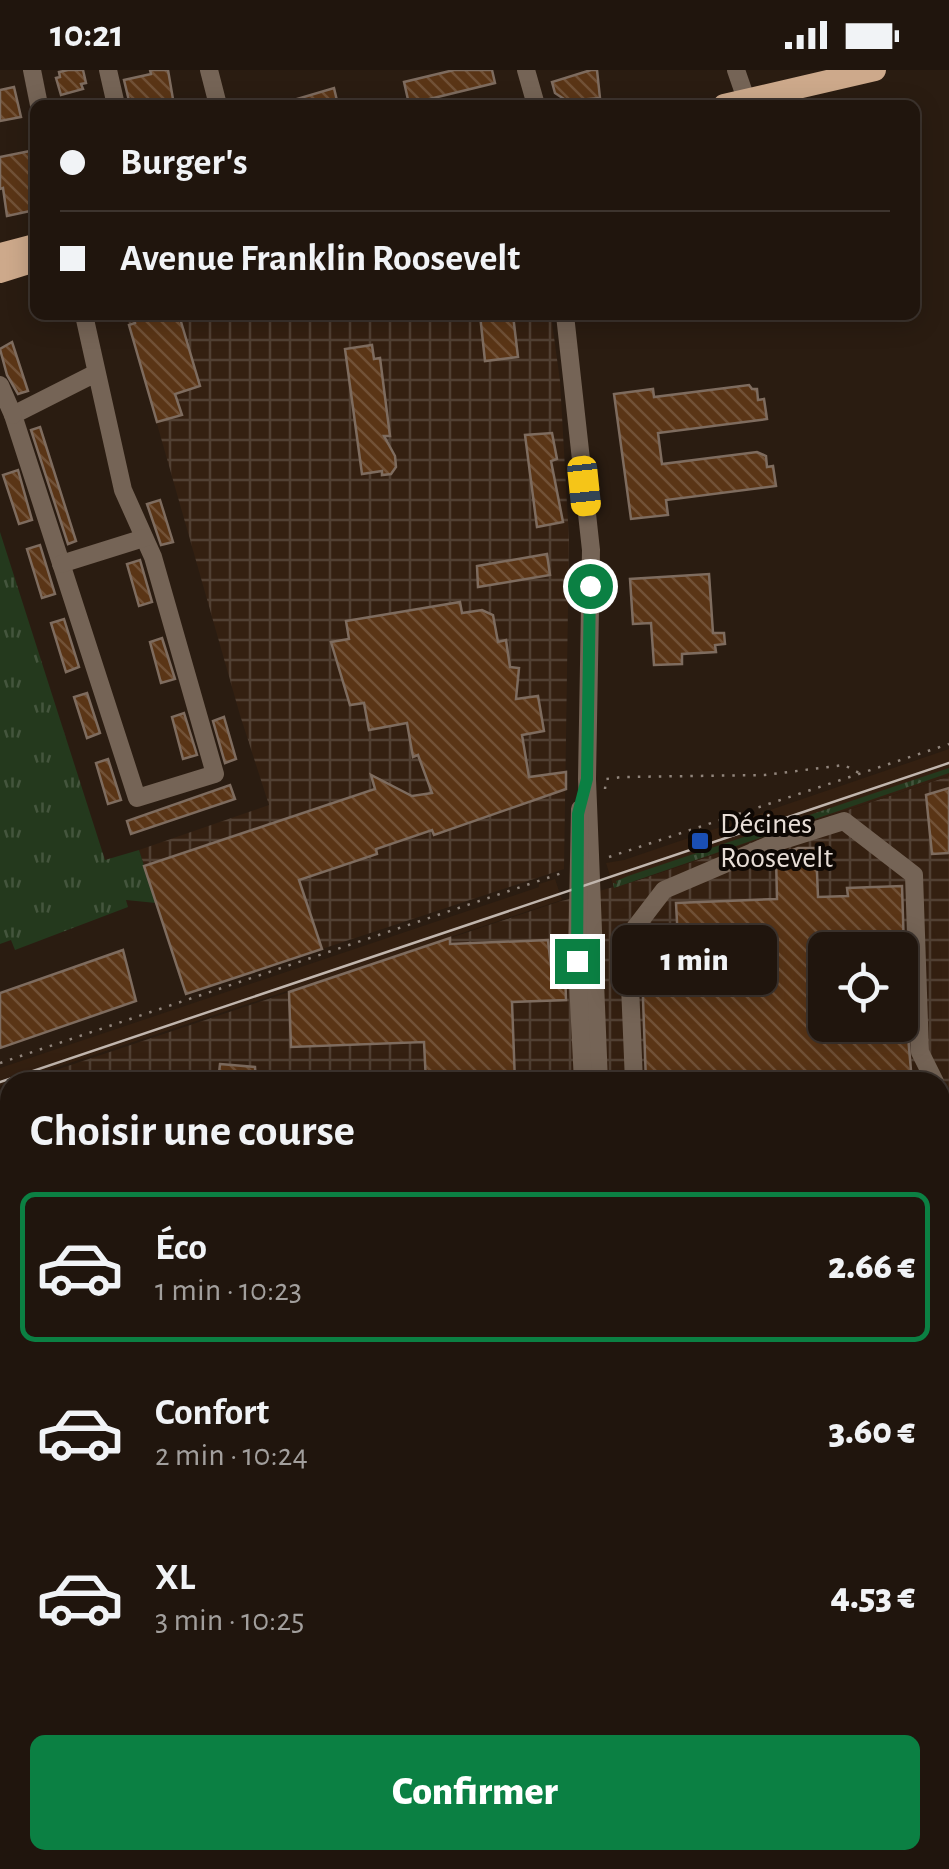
<!DOCTYPE html>
<html lang="fr">
<meta charset="utf-8">
<style>
:root{--surface:#20150d;--page:#2d221b;--text:#f1f3f6;--muted:#a29f9d;--line:#3d342e;--accent:#0b8043}
body{margin:0;font-family:"Alegreya Sans",sans-serif;background:var(--page);color:var(--text);height:100vh;display:flex;flex-direction:column;font-size:38px;white-space:nowrap}
*{box-sizing:border-box;margin:0}
p{font-size:32px;color:var(--muted)}
.icon{flex:none;width:55px;height:55px;fill:none;stroke:currentColor;stroke-width:2;stroke-linecap:round;stroke-linejoin:round}
.map{position:relative;flex:1;overflow:hidden}
.drawer{position:absolute;left:0px;top:1002px;width:950px;height:798px;display:flex;flex-direction:column;background:var(--surface);border-radius:30px 30px 0 0;box-shadow:0 5px 25px #0003,0 0 0 2px var(--line)}
.drawer>*{flex:none}
.guide{position:absolute;left:30px;top:30px;width:890px;height:220px;border-radius:15px;box-shadow:0 5px 25px #0003,0 0 0 2px var(--line);display:grid;align-content:center;height:220px;padding:0 30px;background:var(--surface)}
.fabs{position:absolute;left:808px;top:862px;display:grid;gap:20px}
.fabs a{display:grid;place-items:center;width:110px;height:110px;border-radius:15px;background:var(--surface);box-shadow:0 5px 25px #0003,0 0 0 2px var(--line);font-size:50px}
.end{position:absolute;width:45px;height:45px;margin:-22px;border:12px solid #0b8043;background:#fff;box-shadow:0 0 0 5px #fff}
.from{border-radius:50%}
.bubble{position:absolute;height:70px;border-radius:15px;background:var(--surface);box-shadow:0 5px 25px #0003,0 0 0 2px var(--line);font-size:32px;font-weight:800;line-height:70px;text-align:center}
.car{position:absolute;width:30px;height:60px;margin:-30px -15px;border-radius:12px;box-shadow:0 0 8px 2px #0007;background:linear-gradient(#f5c518 24%,#345 0 40%,#f5c518 0 76%,#345 0 86%,#f5c518 0)}
.guide b{display:flex;align-items:center;gap:35px;height:95px;font-size:38px}
.guide b+b{border-top:2px solid var(--line)}
.guide i{width:25px;height:25px;background:var(--text)}
ul{padding:0;list-style:none}
li{display:flex;align-items:center;gap:30px;height:150px;margin:0 20px 15px;padding:0 10px;border:5px solid transparent;border-radius:15px}
li div{flex:1}
li b{display:block;font-size:38px}
li em{font-style:normal;font-weight:800}
li.current{border-color:var(--accent)}
li>.icon{width:90px;height:90px;stroke-width:1.5}
h2{padding:0 30px;font-size:45px;line-height:120px}
.cta{display:flex;gap:20px;margin-top:auto;padding:20px 30px}
.cta a{flex:1;height:115px;border-radius:15px;background:var(--accent);color:#fff;font-size:40px;font-weight:800;line-height:115px;text-align:center}
.status{display:flex;justify-content:space-between;align-items:center;height:70px;padding:0 50px;background:var(--surface);direction:ltr}
.status svg{height:28px;fill:currentColor}
.map>svg:first-child{display:block}
</style>
<div class="status"><b>10:21</b><svg viewBox="0 0 49 12"><path d="M0 12V9h3v3zM5 12V6h3v6zM10 12V3h3v9zM15 12V0h3v12zM26 1h20v11H26zM47 4h2v5h-2z"/></svg></div>
<div class="map">
<svg width="949" height="1799" viewBox="0 0 949 1799">
<defs>
<pattern id="industrial-grid" width="8" height="8" patternUnits="userSpaceOnUse" patternTransform="scale(2.5)"><rect width="8" height="8" fill="#342011"/><path d="M0 4h8M4 0v8" fill="none" stroke="#514033"/></pattern>
<pattern id="grass-tufts" width="24" height="20" patternUnits="userSpaceOnUse" patternTransform="scale(2.5)"><rect width="24" height="20" fill="#24391d"/><path d="M3 7l-1-3M5 7V3M7 7l1-3M15 17l-1-3M17 17v-4M19 17l1-3" fill="none" stroke="#44553d"/></pattern>
<pattern id="building-back-hatch" width="6" height="6" patternUnits="userSpaceOnUse" patternTransform="scale(2.5)"><rect width="6" height="6" fill="#5a3516"/><path d="M-1 5l2 2M0 0l6 6M5-1l2 2" fill="none" stroke="#725237"/></pattern>
</defs>
<rect width="100%" height="100%" fill="#2a1c11"/>
<!-- industrial -->
<g fill="url(#industrial-grid)" fill-rule="evenodd">
<path d="M126,245H551L560,311L569,469L564,799L186,924L139,780L269,735L240,645Z"/>
<path d="M949,706V1155L940,1012H20L558,832L636,811ZM825,880H900V955H825Z"/>
<path d="M10,1016V1229L0,1113V1019Z"/>
<path d="M940,1494L949,1495V1799H309L310,1790H940Z"/>
</g>
<!-- built -->
<g fill="#342011">
<path d="M949,679V706L614,818L606,793L624,790Z"/>
<path d="M555,809L562,830L0,1016V998L539,817V814Z"/>
</g>
<!-- grass -->
<g fill="url(#grass-tufts)">
<path d="M0,462L105,790L139,780L156,833L126,830L128,837L15,880L11,870L0,874Z"/>
<path d="M949,698V703L614,818L613,813L617,814L616,811L628,806Z"/>
<path d="M59,1790H310L309,1799H60Z"/>
</g>
<!-- building -->
<g fill="url(#building-back-hatch)" stroke="#7e6c5f" stroke-width="2.5">
<path d="M68,0H83L86,13L81,14L83,19L61,25L56,8L60,7L59,2Z"/>
<path d="M150,0H168L174,35H130L124,10L151,4Z"/>
<path d="M454,0H492L495,13L409,34L404,12Z"/>
<path d="M591,0H597L600,28L567,31L555,23L552,12Z"/>
<path d="M14,17L21,47L0,51V20Z"/>
<path d="M334,18L338,35H287V32Z"/>
<path d="M30,81L35,104V140L7,146L3,118L0,119V87Z"/>
<path d="M133,245H152L153,248L179,245L200,316L175,324L182,345L157,352L129,255L135,253Z"/>
<path d="M480,245H513L518,287L485,291Z"/>
<path d="M12,272L28,321L18,324L7,305L0,279Z"/>
<path d="M372,275L374,289L380,288L390,366H384L395,386L396,397L391,404L382,405V401L362,404L345,279Z"/>
<path d="M749,315L752,319H757L758,330L764,329L767,349L658,363L662,394L757,382L766,386L767,397L773,396L776,416L666,430L668,445L631,449L614,324L653,319L654,327Z"/>
<path d="M40,357L76,471L68,474L31,360Z"/>
<path d="M552,363L557,389L551,391L563,452L537,457L525,365Z"/>
<path d="M18,400L32,450L19,454L3,405Z"/>
<path d="M160,430L173,472L161,475L147,434Z"/>
<path d="M40,475L55,524L42,528L27,479Z"/>
<path d="M547,484L550,505L478,517L477,496Z"/>
<path d="M140,490L152,532L139,536L127,494Z"/>
<path d="M709,504L713,563H724L725,574L715,575L716,582L682,584V594L654,595L651,553L633,554L630,509Z"/>
<path d="M460,532L462,543L482,540L493,545L498,572L506,570L510,597L519,598L516,629L538,626L544,661L522,665L529,707L566,702V719L434,765L432,760L376,779L377,784L299,810L322,879L186,924L144,796L375,719L371,705L412,726L432,723L418,685L413,687L407,653L369,660L364,633L350,635L331,572L349,569L346,551Z"/>
<path d="M64,549L79,597L66,602L51,553Z"/>
<path d="M162,568L175,609L161,613L150,572Z"/>
<path d="M87,623L100,663L87,668L74,627Z"/>
<path d="M184,643L197,685L183,689L172,647Z"/>
<path d="M224,647L236,689L225,693L213,651Z"/>
<path d="M108,689L121,730L108,734L96,693Z"/>
<path d="M230,715L235,729L131,764L127,751Z"/>
<path d="M949,718V783L932,784L926,725Z"/>
<path d="M798,778H816L818,827L848,826L847,818L902,816L904,880H825V955H907L912,1012H754V1009L730,1012H646L641,873L678,871L676,833L777,829L776,786Z"/>
<path d="M450,868V874L548,870L551,897H565L566,930L512,932L515,1012H426L424,972L291,977L289,922Z"/>
<path d="M123,880L136,931L0,978V923Z"/>
<path d="M220,994L255,997L256,1012H218Z"/>
</g>
<g fill="none" stroke-linecap="round" stroke-linejoin="round">
<!-- path -->
<g stroke="#91857c" stroke-width="2.5" stroke-dasharray="2.5 8" stroke-linecap="butt">
<path d="M605,719L606,709L622,707L765,705L844,695L861,704"/>
<path d="M609,787L949,674"/>
<path d="M0,993L562,803"/>
</g>
<!-- minor -->
<g stroke="#756456" stroke-width="18">
<path d="M32,0L39,35"/>
<path d="M108,0L116,35"/>
<path d="M209,0L218,35"/>
<path d="M526,0L536,35"/>
<path d="M736,0L746,29"/>
<path d="M84,245L123,420L153,487L215,704L137,728L13,345L96,303"/>
<path d="M565,245L591,480L587,709L599,1012"/>
<path d="M0,315L13,345"/>
<path d="M61,494L144,468"/>
<path d="M580,739L577,891L583,1012"/>
<path d="M634,1012L628,867L664,820L774,773L844,751L914,805L920,982L935,1012"/>
<path d="M940,1023L943,1029L947,1146L945,1164"/>
<path d="M0,1080L10,1081"/>
<path d="M0,1690L10,1799"/>
<path d="M571,1799L572,1790"/>
</g>
<!-- major -->
<g stroke="#cda98b" stroke-width="22">
<path d="M724,35L875,0"/>
<path d="M0,184L35,175"/>
<path d="M0,202L35,191"/>
<path d="M0,1357L10,1453"/>
<path d="M38,1790V1799"/>
</g>
<!-- tram -->
<path stroke="#c1b6ae" stroke-width="2.5" d="M0,1012L949,693"/>
</g>
<g fill="none" stroke-linecap="round" stroke-linejoin="round">
<!-- route -->
<path stroke="#0b8043" stroke-width="12" d="M577,891L578,744L587,709L590,516"/>
</g>
<!-- markers -->
<rect fill="#1a4fb4" stroke="#0e0804" stroke-width="4" x="690" y="761" width="20" height="20" rx="5"/>
<g text-anchor="middle" dominant-baseline="central" stroke-width="8" stroke-linejoin="round" paint-order="stroke">
<!-- poi labels -->
<g font-size="30" fill="#e8ded7" stroke="#0e0804" text-anchor="start">
<text x="720" y="754">Décines<tspan x="720" dy="34">Roosevelt</tspan></text>
</g>
</g>
</svg>
<div class="fabs">
<a><svg class="icon" aria-label="locate" viewBox="0 0 24 24"><circle cx="12" cy="12" r="6"/><path d="M12 2v4M12 18v4M2 12h4M18 12h4"/></svg></a>
</div>
<i class="end from" style="left:590px;top:516px"></i>
<i class="end" style="left:577px;top:891px"></i>
<div class="bubble" style="left:612px;top:855px;width:165px">1 min</div>
<i class="car" style="left:584px;top:416px;rotate:174deg"></i>
<div class="guide">
<b><i class="from"></i>Burger's</b>
<b><i></i>Avenue Franklin Roosevelt</b>
</div>
<section class="drawer">
<h2>Choisir une course</h2>
<ul>
<li class="current"><svg class="icon" aria-label="car" viewBox="0 0 24 24"><path d="M5 17H2v-5l4-1 3-4h7l3 4 3 1v5h-3M9 17h6M6 11h13"/><circle cx="7" cy="17" r="2"/><circle cx="17" cy="17" r="2"/></svg><div><b>Éco</b><p>1 min · 10:23</p></div><em>2.66 €</em></li>
<li><svg class="icon" aria-label="car" viewBox="0 0 24 24"><path d="M5 17H2v-5l4-1 3-4h7l3 4 3 1v5h-3M9 17h6M6 11h13"/><circle cx="7" cy="17" r="2"/><circle cx="17" cy="17" r="2"/></svg><div><b>Confort</b><p>2 min · 10:24</p></div><em>3.60 €</em></li>
<li><svg class="icon" aria-label="car" viewBox="0 0 24 24"><path d="M5 17H2v-5l4-1 3-4h7l3 4 3 1v5h-3M9 17h6M6 11h13"/><circle cx="7" cy="17" r="2"/><circle cx="17" cy="17" r="2"/></svg><div><b>XL</b><p>3 min · 10:25</p></div><em>4.53 €</em></li>
</ul>
<div class="cta"><a>Confirmer</a></div>
</section>
</div>
